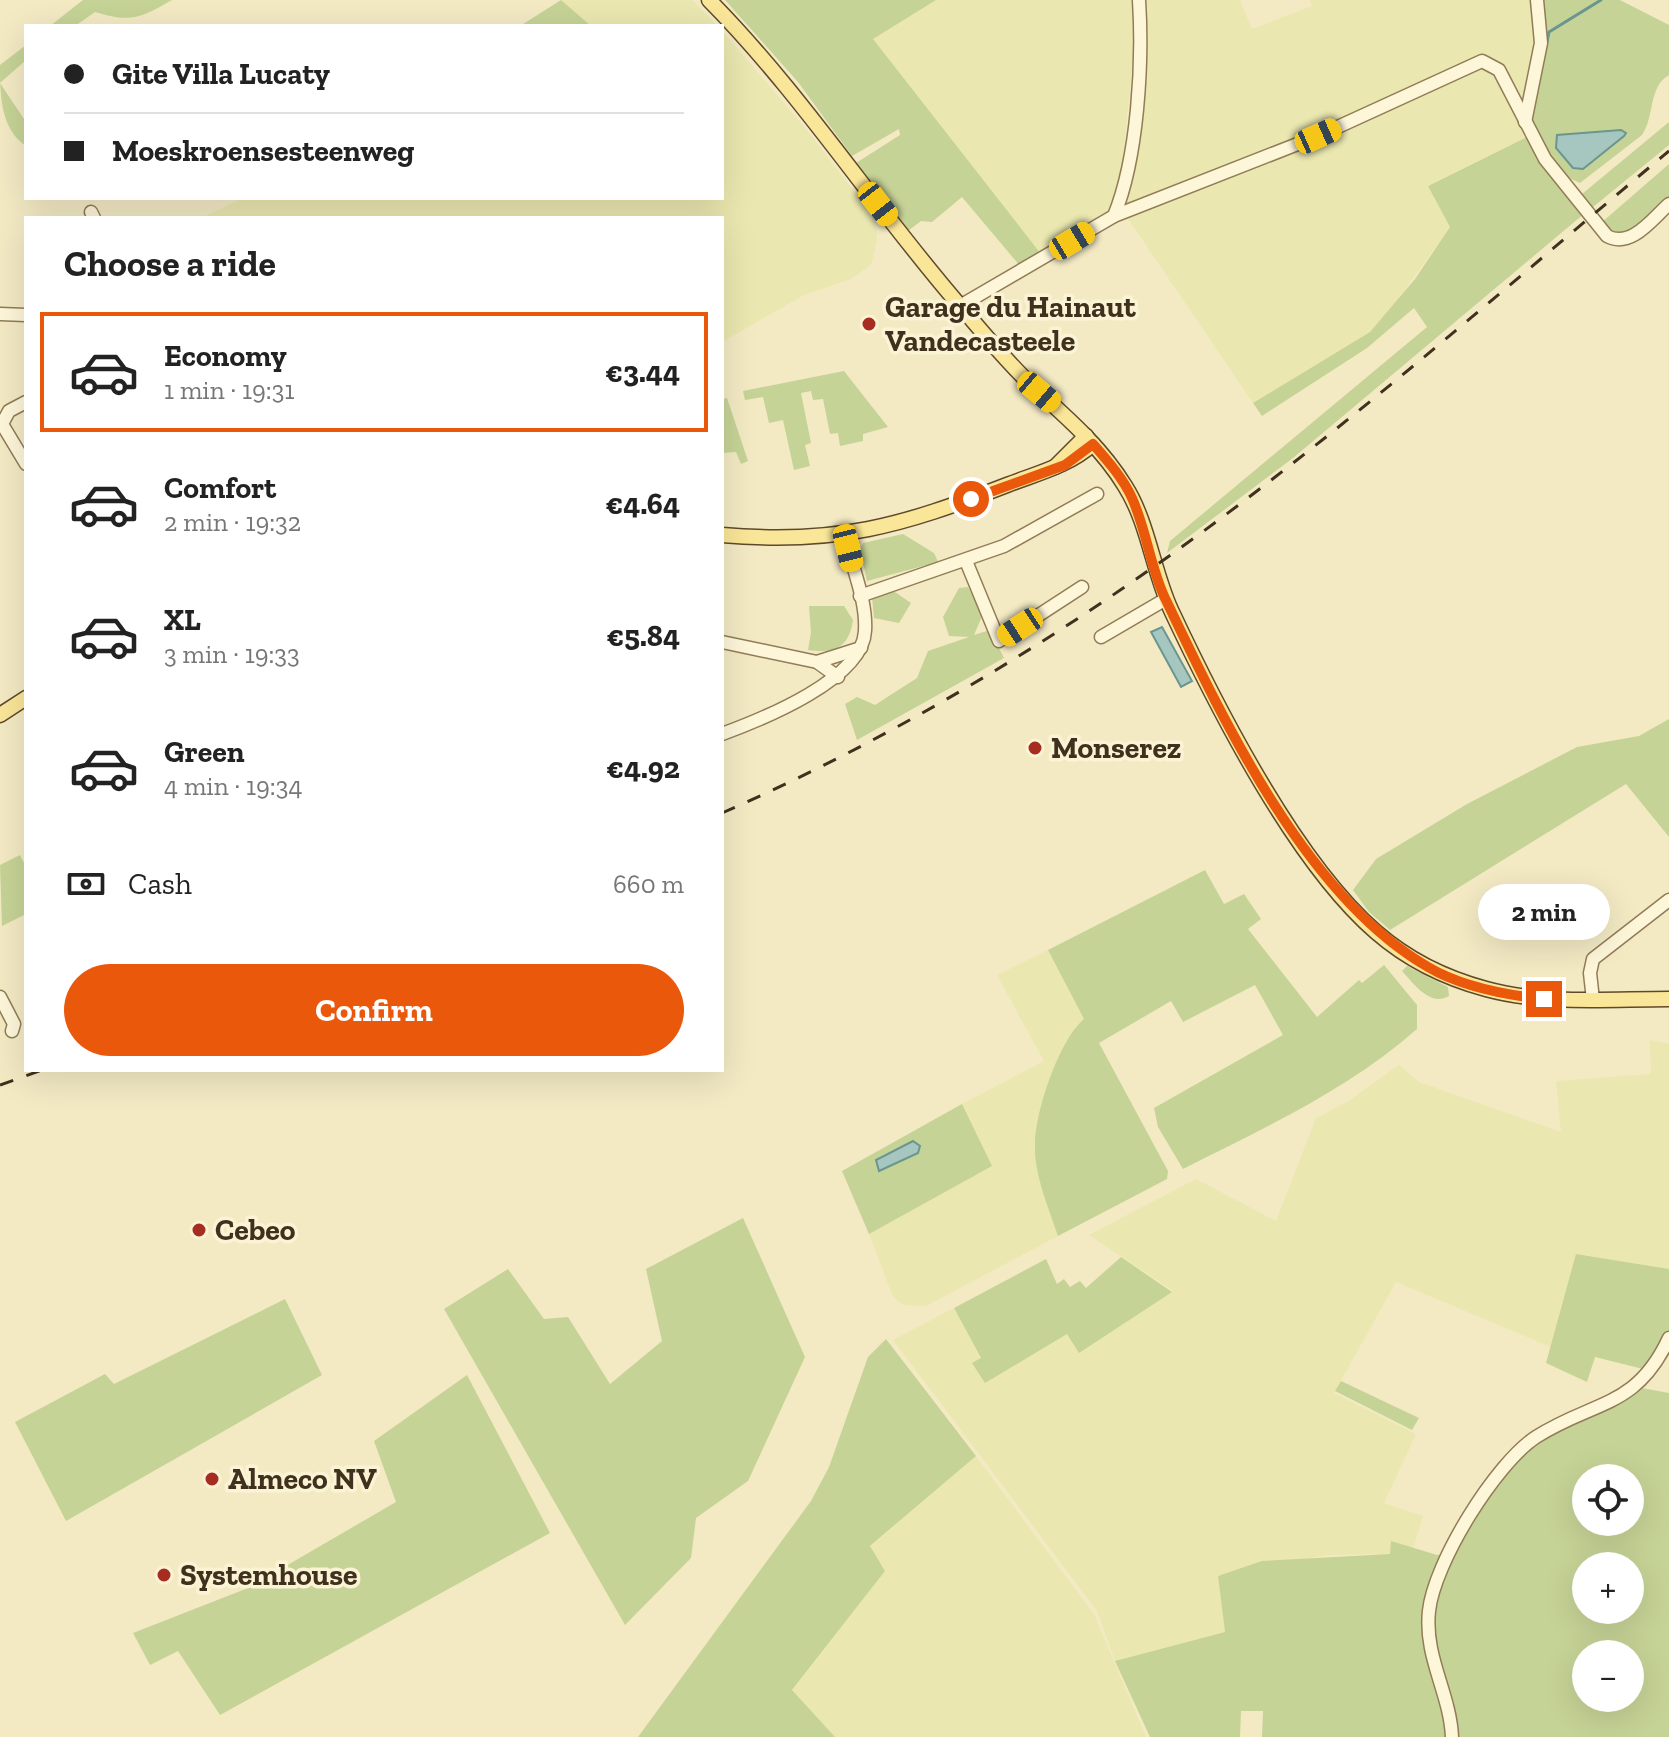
<!DOCTYPE html>
<meta charset="utf-8">
<style>
:root{--surface:#fff;--page:#f2f2f2;--text:#222;--muted:#767676;--line:#e0e0e0;--accent:#ea580c}
body{margin:0;font-family:"Zilla Slab",serif;background:var(--page);color:var(--text);height:100vh;display:flex;flex-direction:column;font-size:30px;white-space:nowrap}
*{box-sizing:border-box;margin:0}
p{font-size:26px;color:var(--muted)}
.icon{flex:none;width:44px;height:44px;fill:none;stroke:currentColor;stroke-width:2;stroke-linecap:round;stroke-linejoin:round}
.map{position:relative;flex:1;overflow:hidden}
.side{position:absolute;left:24px;top:216px;width:700px;height:856px;display:flex;flex-direction:column;background:var(--surface);border-radius:0px;box-shadow:0 8px 32px #0002}
.side>*{flex:none}
.guide{position:absolute;left:24px;top:24px;width:700px;height:176px;border-radius:0px;box-shadow:0 8px 32px #0002;display:grid;align-content:center;height:176px;padding:0 40px;background:var(--surface)}
.buttons{position:absolute;left:1572px;top:1464px;display:grid;gap:16px}
.buttons a{display:grid;place-items:center;width:72px;height:72px;border-radius:50%;background:var(--surface);box-shadow:0 8px 32px #0002;font-size:40px}
.end{position:absolute;width:36px;height:36px;margin:-18px;border:10px solid #ea580c;background:#fff;box-shadow:0 0 0 4px #fff}
.from{border-radius:50%}
.bubble{position:absolute;height:56px;border-radius:28px;background:var(--surface);box-shadow:0 8px 32px #0002;font-size:26px;font-weight:800;line-height:56px;text-align:center}
.car{position:absolute;width:24px;height:48px;margin:-24px -12px;border-radius:10px;box-shadow:0 0 6px 2px #0007;background:linear-gradient(#f5c518 24%,#345 0 40%,#f5c518 0 76%,#345 0 86%,#f5c518 0)}
.guide b{display:flex;align-items:center;gap:28px;height:76px;font-size:30px}
.guide b+b{border-top:2px solid var(--line)}
.guide i{width:20px;height:20px;background:var(--text)}
ul{padding:0;list-style:none}
li{display:flex;align-items:center;gap:24px;height:120px;margin:0 16px 12px;padding:0 24px;border:4px solid transparent;border-radius:0px}
li div{flex:1}
li b{display:block;font-size:30px}
li em{font-style:normal;font-weight:800}
li.active{border-color:var(--accent)}
li>.icon{width:72px;height:72px;stroke-width:1.5}
h2{padding:0 40px;font-size:36px;line-height:96px}
.pay{display:flex;align-items:center;gap:20px;height:88px;padding:0 40px;font-size:30px}
.pay p{margin-inline-start:auto}
.action{display:flex;gap:16px;margin-top:auto;padding:16px 40px}
.action a{flex:1;height:92px;border-radius:48px;background:var(--accent);color:#fff;font-size:32px;font-weight:800;line-height:92px;text-align:center}
.map>svg:first-child{display:block}
</style>
<div class="map">
<svg width="1669" height="1737" viewBox="0 0 1669 1737">
<rect width="100%" height="100%" fill="#f3eac4"/>
<!-- farmland -->
<g fill="#eae7b0">
<path d="M561,0H692L718,26H591Z"/>
<path d="M936,0H1134L1135,40L1122,167L1117,195L1104,218L1041,254L932,118L872,39Z"/>
<path d="M1142,0H1240L1252,29L1312,6L1310,0H1534L1538,26L1524,114L1491,59L1122,211Z"/>
<path d="M722,30L811,135L876,220L877,241L871,265L851,279L804,295L722,342V218H201L243,198H722Z"/>
<path d="M1479,64L1493,68L1529,136L1428,185L1450,227L1391,309L1370,332L1253,403L1127,217Z"/>
<path d="M1048,950L1084,1019L1078,1024L1034,1144L1043,1190L1058,1236L926,1306L903,1305L893,1297L869,1234L991,1166L962,1104L1044,1061L997,975Z"/>
<path d="M1650,1040L1669,1044V1269L1577,1254L1551,1347L1396,1282L1334,1393L1416,1434L1384,1503L1423,1516L1413,1549L1392,1541L1390,1554L1326,1555L1218,1576L1225,1632L1115,1661L1097,1611L893,1340L954,1308L981,1359L973,1363L1068,1334L1080,1352L1173,1291L1089,1235L1196,1179L1276,1221L1316,1118L1347,1102L1399,1065L1419,1082L1561,1132L1556,1081L1651,1074Z"/>
<path d="M976,1456L1094,1614L1146,1737H835L792,1691L885,1571L870,1547Z"/>
</g>
<!-- green -->
<g fill="#c6d396" fill-rule="evenodd">
<path d="M83,0H172C141,18 130,23 95,12L75,26H50Z"/>
<path d="M561,0L591,26H520Z"/>
<path d="M725,0H936L873,39L1041,254L1020,266L962,197L932,222L921,221L908,231L856,163L900,135L899,129L852,156L798,82Z"/>
<path d="M1540,0H1620L1669,25V75C1648,87 1655,116 1642,135L1580,183L1562,175L1528,123Z"/>
<path d="M26,45V60L0,83L26,122V146C0,129 0,93 0,65Z"/>
<path d="M1669,122V145L1593,207L1582,194Z"/>
<path d="M1529,136L1585,213L1293,458L1167,553L1170,541L1427,327L1414,308L1367,348L1262,416L1253,403L1370,332L1415,279L1450,227L1428,186Z"/>
<path d="M1669,164V201L1633,234L1613,235L1601,223Z"/>
<path d="M844,371L888,427L863,434V441L840,446L838,433L830,434L823,399L813,400L811,391L801,393L811,443L805,445L810,466L794,470L783,420L769,423L763,397L745,400L743,391Z"/>
<path d="M727,398L748,461L741,464L736,452L722,453V399Z"/>
<path d="M903,534L934,553L938,562L867,581L860,549L863,543Z"/>
<path d="M968,587L983,614L974,635L990,630L1004,658L857,740L845,704L857,697L875,705L917,678L928,651L969,637L949,636L943,617L959,588Z"/>
<path d="M892,590L911,603L899,623L874,618L872,597Z"/>
<path d="M809,606H844L853,620C849,648 834,654 808,650L811,632Z"/>
<path d="M1669,719V837L1626,784L1390,930L1369,912L1353,890L1376,859L1467,804L1577,747L1639,736Z"/>
<path d="M20,855L26,867V914L2,926L0,865Z"/>
<path d="M1205,870L1224,904L1244,894L1261,919L1248,929L1317,1017L1359,980L1362,983L1384,965L1417,1005V1029C1348,1090 1264,1128 1183,1169L1158,1127L1154,1108L1283,1035L1255,985L1183,1022L1171,1001L1099,1043L1168,1171L1167,1179L1058,1236C1049,1208 1034,1175 1035,1145C1035,1112 1059,1040 1084,1019L1048,950Z"/>
<path d="M1407,966L1448,987L1449,996C1430,1007 1414,984 1402,971Z"/>
<path d="M962,1104L992,1166L869,1234L842,1171Z"/>
<path d="M743,1218L805,1357L748,1481L696,1518L691,1558L625,1625L444,1309L508,1269L544,1319L568,1317L610,1384L662,1341L646,1269Z"/>
<path d="M1576,1254L1669,1269V1332L1647,1370L1595,1357L1587,1382L1546,1363Z"/>
<path d="M1121,1257L1172,1292L1079,1353L1067,1334L985,1383L972,1363L981,1358L954,1308L1046,1259L1057,1284L1064,1279L1070,1287L1080,1281L1086,1288Z"/>
<path d="M285,1299L322,1375L66,1521L15,1422L105,1374L114,1384Z"/>
<path d="M886,1339L976,1456L870,1546L885,1571L792,1690L835,1737H638L811,1501L829,1467L868,1357Z"/>
<path d="M467,1375L550,1533L220,1715L178,1651L150,1665L133,1633L248,1588L396,1502L374,1441Z"/>
<path d="M1341,1381L1419,1418L1412,1430L1335,1391Z"/>
<path d="M1642,1388L1669,1393V1737H1456C1445,1697 1433,1658 1433,1617C1433,1575 1498,1468 1533,1444C1567,1421 1608,1411 1642,1388ZM1586,1478H1630V1522H1586ZM1586,1566H1630V1610H1586ZM1586,1654H1630V1698H1586Z"/>
<path d="M1391,1541L1437,1555L1447,1554L1426,1604L1449,1737H1262L1263,1711H1241L1240,1737H1150L1115,1661L1225,1632L1218,1576L1262,1561L1390,1554Z"/>
</g>
<!-- water -->
<g fill="#a6c6c0" stroke="#6b9690" stroke-width="2">
<path d="M1621,130L1626,133L1624,136L1583,169L1573,168L1556,148L1557,135Z"/>
<path d="M1162,627L1192,681L1181,687L1151,632Z"/>
<path d="M913,1141L920,1146L918,1153L879,1171L876,1160Z"/>
</g>
<g fill="none" stroke-linecap="round" stroke-linejoin="round">
<!-- stream -->
<path stroke="#6b9690" stroke-width="3" d="M1547,42L1549,32L1601,0"/>
<defs>
<g id="minor">
<path d="M1525,122L1541,43L1537,0"/>
<path d="M91,212L94,218"/>
<path d="M1114,216C1138,157 1143,63 1139,0"/>
<path d="M960,306L1114,216L1318,136L1482,61L1499,70L1545,159L1607,236C1631,249 1652,219 1669,204"/>
<path d="M0,314L26,315"/>
<path d="M26,402L9,411L2,424L26,464"/>
<path d="M966,561L999,641L1082,587"/>
<path d="M860,596L1004,546L1097,494"/>
<path d="M1101,637L1166,599"/>
<path d="M722,642L817,662L838,677"/>
<path d="M817,662L861,648"/>
<path d="M722,734C763,719 863,679 865,631C867,599 851,566 845,535"/>
<path d="M0,997L14,1024L12,1031"/>
<path d="M1593,1000L1590,973L1593,959L1669,900"/>
<path d="M1452,1737C1450,1693 1424,1657 1429,1611C1434,1563 1495,1464 1536,1437C1594,1400 1636,1409 1669,1338"/>
</g>
<g id="major">
<path d="M709,0C802,94 874,207 961,307C986,336 1012,368 1041,394C1072,422 1103,450 1125,486C1148,522 1153,571 1171,610C1216,706 1296,863 1376,932C1407,959 1445,978 1486,989C1545,1005 1608,999 1669,999"/>
<path d="M1055,467L1086,436"/>
<path d="M722,535C837,545 901,526 1007,485C1038,473 1068,466 1093,444"/>
<path d="M0,715L26,698"/>
</g>
</defs>
<!-- minor casing -->
<use href="#minor" stroke="#917c57" stroke-width="15"/>
<!-- major casing -->
<use href="#major" stroke="#5e492c" stroke-width="17"/>
<!-- minor -->
<use href="#minor" stroke="#fdf6d9" stroke-width="12"/>
<!-- major -->
<use href="#major" stroke="#fae698" stroke-width="14"/>
<!-- rail -->
<g stroke="#3f311d" stroke-width="3" stroke-dasharray="14 14" stroke-linecap="butt">
<path d="M722,813C891,739 1052,642 1201,533C1363,414 1514,280 1669,151"/>
<path d="M0,1085L42,1070"/>
</g>
</g>
<g fill="none" stroke-linecap="round" stroke-linejoin="round">
<!-- route -->
<path stroke="#ea580c" stroke-width="10" d="M971,499L1065,465L1093,444C1107,460 1123,478 1132,498C1146,529 1150,565 1164,596C1223,720 1306,897 1428,967C1462,987 1505,995 1544,999"/>
</g>
<!-- markers -->
<g fill="#a72d20" stroke="#faf3d4" stroke-width="3">
<circle cx="869" cy="324" r="8"/>
<circle cx="1035" cy="748" r="8"/>
<circle cx="199" cy="1230" r="8"/>
<circle cx="212" cy="1479" r="8"/>
<circle cx="164" cy="1575" r="8"/>
</g>
<g text-anchor="middle" dominant-baseline="central" stroke-width="7" stroke-linejoin="round" paint-order="stroke">
<!-- poi labels -->
<g font-size="30" font-weight="bold" fill="#3f311d" stroke="#faf3d4" text-anchor="start">
<text x="885" y="307">Garage du Hainaut<tspan x="885" dy="34">Vandecasteele</tspan></text>
<text x="1051" y="748">Monserez</text>
<text x="215" y="1230">Cebeo</text>
<text x="228" y="1479">Almeco NV</text>
<text x="180" y="1575">Systemhouse</text>
</g>
</g>
</svg>
<div class="buttons">
<a><svg class="icon" aria-label="locate" viewBox="0 0 24 24"><circle cx="12" cy="12" r="6"/><path d="M12 2v4M12 18v4M2 12h4M18 12h4"/></svg></a>
<a>+</a>
<a>−</a>
</div>
<i class="end from" style="left:971px;top:499px"></i>
<i class="end" style="left:1544px;top:999px"></i>
<div class="bubble" style="left:1478px;top:884px;width:132px">2 min</div>
<i class="car" style="left:1318px;top:136px;rotate:66deg"></i>
<i class="car" style="left:878px;top:204px;rotate:142deg"></i>
<i class="car" style="left:1072px;top:241px;rotate:59deg"></i>
<i class="car" style="left:1039px;top:392px;rotate:130deg"></i>
<i class="car" style="left:848px;top:548px;rotate:166deg"></i>
<i class="car" style="left:1020px;top:627px;rotate:237deg"></i>
<div class="guide">
<b><i class="from"></i>Gite Villa Lucaty</b>
<b><i></i>Moeskroensesteenweg</b>
</div>
<section class="side">
<h2>Choose a ride</h2>
<ul>
<li class="active"><svg class="icon" aria-label="car" viewBox="0 0 24 24"><path d="M5 17H2v-5l4-1 3-4h7l3 4 3 1v5h-3M9 17h6M6 11h13"/><circle cx="7" cy="17" r="2"/><circle cx="17" cy="17" r="2"/></svg><div><b>Economy</b><p>1 min · 19:31</p></div><em>€3.44</em></li>
<li><svg class="icon" aria-label="car" viewBox="0 0 24 24"><path d="M5 17H2v-5l4-1 3-4h7l3 4 3 1v5h-3M9 17h6M6 11h13"/><circle cx="7" cy="17" r="2"/><circle cx="17" cy="17" r="2"/></svg><div><b>Comfort</b><p>2 min · 19:32</p></div><em>€4.64</em></li>
<li><svg class="icon" aria-label="car" viewBox="0 0 24 24"><path d="M5 17H2v-5l4-1 3-4h7l3 4 3 1v5h-3M9 17h6M6 11h13"/><circle cx="7" cy="17" r="2"/><circle cx="17" cy="17" r="2"/></svg><div><b>XL</b><p>3 min · 19:33</p></div><em>€5.84</em></li>
<li><svg class="icon" aria-label="car" viewBox="0 0 24 24"><path d="M5 17H2v-5l4-1 3-4h7l3 4 3 1v5h-3M9 17h6M6 11h13"/><circle cx="7" cy="17" r="2"/><circle cx="17" cy="17" r="2"/></svg><div><b>Green</b><p>4 min · 19:34</p></div><em>€4.92</em></li>
</ul>
<div class="pay"><svg class="icon" aria-label="cash" viewBox="0 0 24 24"><path d="M3 7h18v10H3z"/><circle cx="12" cy="12" r="2"/></svg>Cash<p>660 m</p></div>
<div class="action"><a>Confirm</a></div>
</section>
</div>
